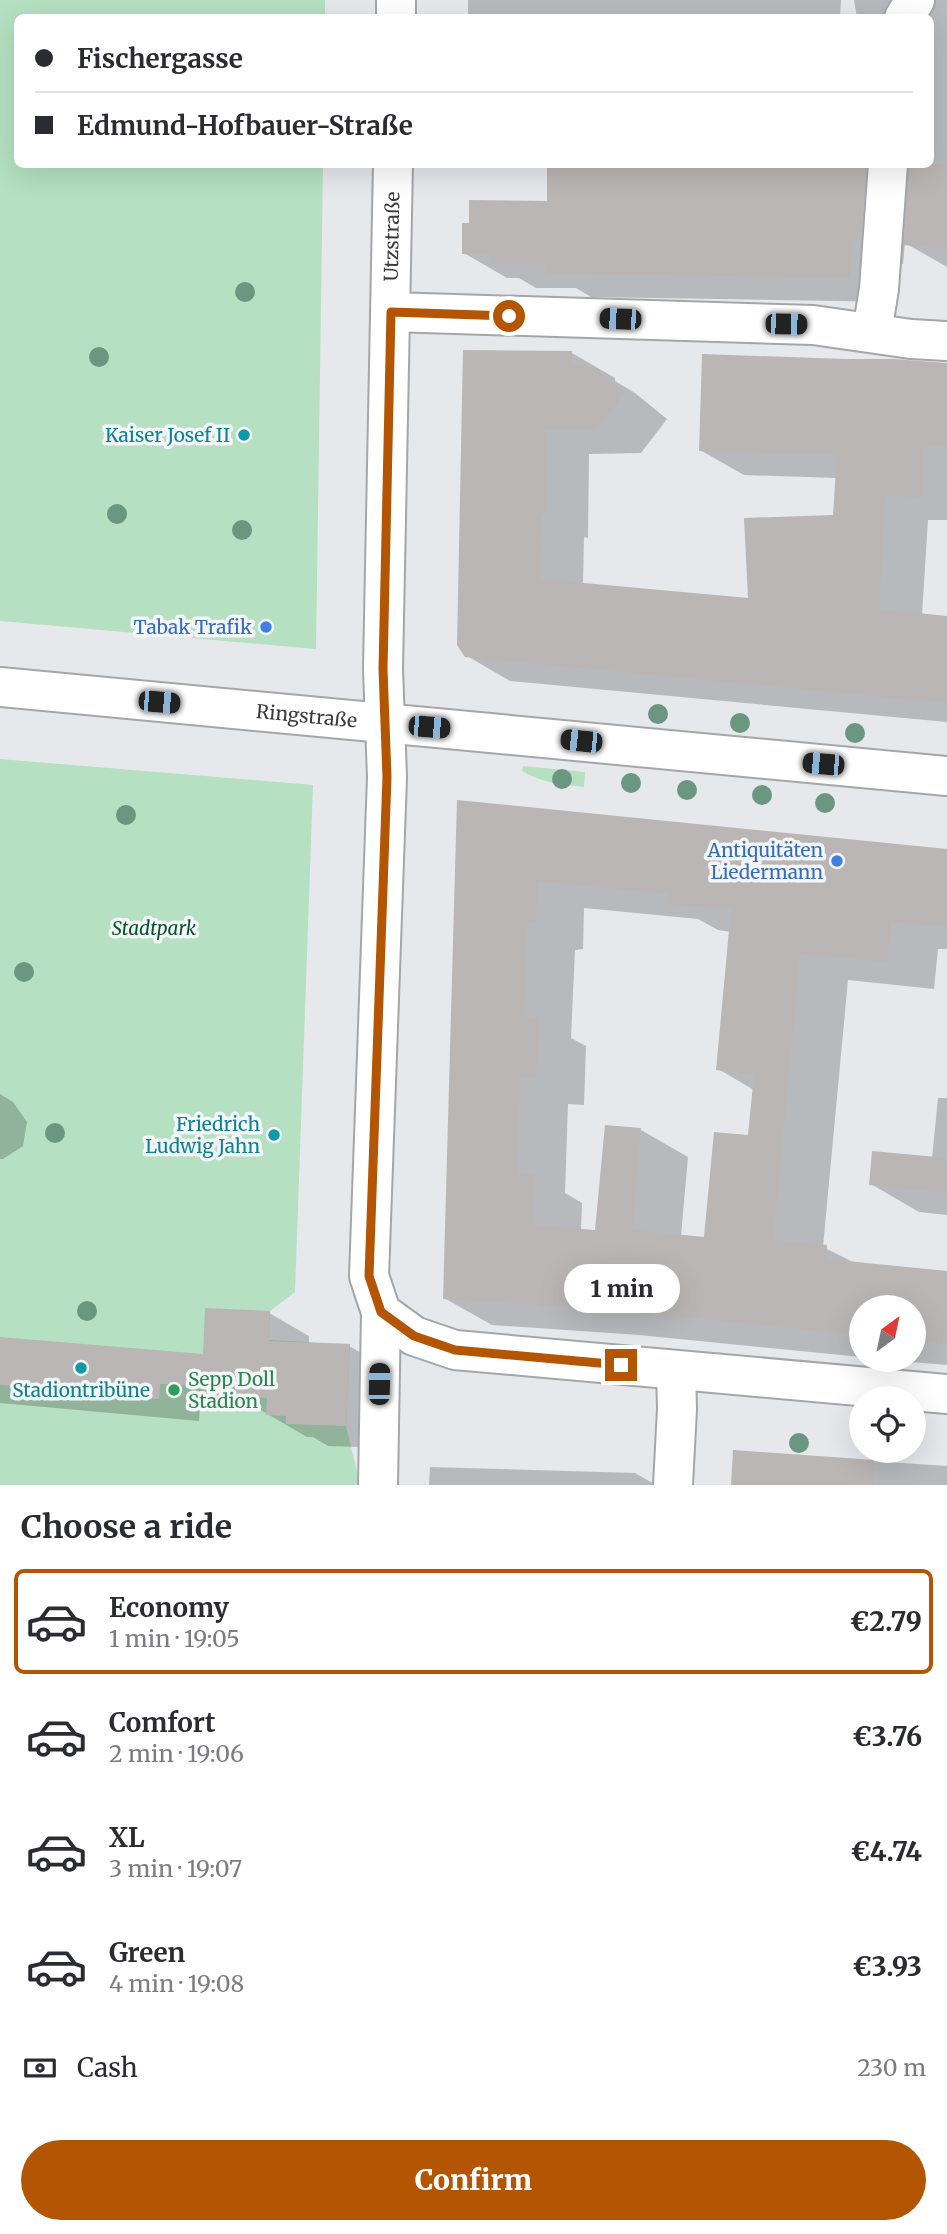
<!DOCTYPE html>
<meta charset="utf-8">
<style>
:root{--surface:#fff;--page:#f2f2f3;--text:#2b2b33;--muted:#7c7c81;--line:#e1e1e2;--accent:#b35503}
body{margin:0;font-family:Merriweather,serif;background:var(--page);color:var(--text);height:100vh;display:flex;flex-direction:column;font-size:26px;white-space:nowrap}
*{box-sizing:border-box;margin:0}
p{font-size:23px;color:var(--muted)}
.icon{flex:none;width:38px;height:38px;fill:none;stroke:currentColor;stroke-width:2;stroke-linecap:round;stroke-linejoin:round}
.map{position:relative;height:1485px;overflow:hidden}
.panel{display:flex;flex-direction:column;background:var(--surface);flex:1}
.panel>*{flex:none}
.hud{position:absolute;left:14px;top:14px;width:920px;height:154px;border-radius:10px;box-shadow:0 7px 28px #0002;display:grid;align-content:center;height:154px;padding:0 21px;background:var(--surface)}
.needle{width:46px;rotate:33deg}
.tools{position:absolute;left:849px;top:1295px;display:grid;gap:14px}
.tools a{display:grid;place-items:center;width:77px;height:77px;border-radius:50%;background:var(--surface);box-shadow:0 7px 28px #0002;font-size:35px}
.end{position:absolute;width:32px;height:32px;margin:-16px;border:9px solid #b35503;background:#fff;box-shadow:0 0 0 4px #fff}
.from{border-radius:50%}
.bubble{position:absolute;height:49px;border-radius:24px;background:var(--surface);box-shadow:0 7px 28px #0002;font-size:23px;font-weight:800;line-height:49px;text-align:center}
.car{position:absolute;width:21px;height:42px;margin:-21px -10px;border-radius:9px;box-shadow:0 0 5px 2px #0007;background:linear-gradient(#222 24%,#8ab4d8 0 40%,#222 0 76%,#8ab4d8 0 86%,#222 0)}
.hud b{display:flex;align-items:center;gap:24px;height:66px;font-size:26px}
.hud b+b{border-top:2px solid var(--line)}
.hud i{width:18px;height:18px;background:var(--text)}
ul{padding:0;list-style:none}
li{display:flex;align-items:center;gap:21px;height:105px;margin:0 14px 10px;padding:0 7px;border:4px solid transparent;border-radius:10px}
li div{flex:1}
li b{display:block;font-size:26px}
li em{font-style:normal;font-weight:800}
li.on{border-color:var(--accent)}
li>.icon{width:63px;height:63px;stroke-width:1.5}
h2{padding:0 21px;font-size:32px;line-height:84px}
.pay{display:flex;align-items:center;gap:18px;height:77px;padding:0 21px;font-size:26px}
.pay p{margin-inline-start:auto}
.action{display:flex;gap:14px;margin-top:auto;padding:14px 21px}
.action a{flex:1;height:80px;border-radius:42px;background:var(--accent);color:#fff;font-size:28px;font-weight:800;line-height:80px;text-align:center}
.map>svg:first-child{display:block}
</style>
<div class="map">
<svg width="947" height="1485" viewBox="0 0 947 1485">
<rect width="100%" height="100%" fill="#e7e8eb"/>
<!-- green -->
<g fill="#b5e0c1">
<path d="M0,0H325V17L18,18V164L323,165L316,649L0,621Z"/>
<path d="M0,759L313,785L295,1292L270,1311L269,1340L350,1344L346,1426L358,1476V1485H0Z"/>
<path d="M523,766L585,772L584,787C561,784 542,783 522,771Z"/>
</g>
<!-- shadow -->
<g fill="#0003" fill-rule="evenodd">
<path d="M468,0H841L840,18H468Z"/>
<path d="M854,0H947V267L905,243L903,264L895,263L893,302L591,297L576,288H536L519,278H507L464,253L548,203L549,164H931V18H857Z"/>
<path d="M572,353L615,378V381L635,393L667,419L641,453L589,454L588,538L584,537L583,584L750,600L835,516L837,478L744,475L700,450L947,364V520H928L922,615L947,618V722L510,681L467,656Z"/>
<path d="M458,802L947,851V949H938L934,989L848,980L823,1247L855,1263L947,1272V1365L886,1360H914V1307H861V1357L639,1335L492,1325L444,1298ZM584,908L698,919L718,930L731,932L718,1069L754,1090L749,1137L706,1239L681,1236L688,1157L641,1130L597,1232L581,1230L582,1203L565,1193L568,1104L584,1105L586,1046L571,1038L575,950L583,949Z"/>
<path d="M0,1094L13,1102L27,1122L23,1146L3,1159H0Z"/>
<path d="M938,1098H947V1215L919,1212L871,1184L932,1158Z"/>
<path d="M269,1313L309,1336V1344L349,1346L389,1369L386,1448L328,1446L313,1437H307L259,1409L200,1406L199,1421L0,1403V1338L205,1356Z"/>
<path d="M735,1452L947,1466V1485H733Z"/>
<path d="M430,1467L635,1473L656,1485H429Z"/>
</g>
<!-- building -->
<g fill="#bab6b5" fill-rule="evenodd">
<path d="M547,164H866L861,240L852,239L850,278L546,273V264H492L491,255L462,254V223H469V200L547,201Z"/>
<path d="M910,164H947V249L904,245Z"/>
<path d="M463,350L572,351V366H592L625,393L597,429L546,430V514H541L540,579L748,598L744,518L833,515L837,455L699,451L702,354L845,359H894L947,363V447H923L922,497L885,496L879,609L947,616V703L465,657L457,645Z"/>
<path d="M457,800L947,849V927L891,922L887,962L800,954L773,1240L827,1245L826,1259L947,1271V1344L914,1340V1307H861V1335L590,1308L443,1299ZM537,881L669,894L668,904L731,909L716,1070L754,1074L748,1135L714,1132L704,1237L632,1230L641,1128L605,1125L595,1230L533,1225L535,1174H517L520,1078H536L539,1017H524L527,923H536Z"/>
<path d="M872,1151L947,1158V1193L869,1185Z"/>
<path d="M205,1308L270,1311L269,1341L350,1344L346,1426L286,1424V1416L266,1415L267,1398L234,1396L235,1387L160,1384L159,1399L0,1385V1337L203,1354Z"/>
<path d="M733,1450L874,1460L873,1485H731Z"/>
</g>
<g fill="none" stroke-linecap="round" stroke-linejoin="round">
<defs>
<g id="minor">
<path d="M396,18V0"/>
<path d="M904,18L915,0"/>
<path d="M391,312L813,325L911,339L947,341"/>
<path d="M872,332L879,289L888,164"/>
<path d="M381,1312L414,1336L455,1350L947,1394"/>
<path id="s1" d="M378,1485L381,1312L369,1276L387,777L383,669L393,164"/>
<path d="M673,1485L677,1409L676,1370"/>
</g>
<g id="major">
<path id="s2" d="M0,687L947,776"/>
</g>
</defs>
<!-- minor casing -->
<use href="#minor" stroke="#a5a6a9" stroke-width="42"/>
<!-- major casing -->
<use href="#major" stroke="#a5a6a9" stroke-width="42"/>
<!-- minor -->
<use href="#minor" stroke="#fff" stroke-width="38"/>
<!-- major -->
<use href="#major" stroke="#fff" stroke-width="38"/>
</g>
<!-- trees -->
<g fill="#6b9781">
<circle cx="245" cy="292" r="10"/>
<circle cx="99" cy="357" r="10"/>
<circle cx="117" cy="514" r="10"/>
<circle cx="242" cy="530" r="10"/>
<circle cx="658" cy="714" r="10"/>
<circle cx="740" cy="723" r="10"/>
<circle cx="855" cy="733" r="10"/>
<circle cx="562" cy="779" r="10"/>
<circle cx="631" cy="783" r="10"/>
<circle cx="687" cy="790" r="10"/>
<circle cx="762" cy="795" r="10"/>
<circle cx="825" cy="803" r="10"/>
<circle cx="126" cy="815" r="10"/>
<circle cx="24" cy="972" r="10"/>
<circle cx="55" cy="1133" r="10"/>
<circle cx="87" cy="1311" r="10"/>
<circle cx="799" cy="1443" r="10"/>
</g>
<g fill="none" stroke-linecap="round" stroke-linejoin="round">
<!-- route -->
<path stroke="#b35503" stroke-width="9" d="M509,316L391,312L383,669L387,777L369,1276L381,1312L414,1336L455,1350L621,1365"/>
</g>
<!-- markers -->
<g fill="#0f9aa8" stroke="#f4f5f8" stroke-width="2.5">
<circle cx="244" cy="435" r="7"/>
<circle cx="274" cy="1135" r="7"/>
<circle cx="81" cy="1368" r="7"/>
</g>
<g fill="#3f7fe0" stroke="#f4f5f8" stroke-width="2.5">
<circle cx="266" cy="627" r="7"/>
<circle cx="837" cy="861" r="7"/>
</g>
<circle fill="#2e9e5b" stroke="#f4f5f8" stroke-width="2.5" cx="174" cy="1390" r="7"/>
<g text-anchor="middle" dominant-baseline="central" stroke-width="7" stroke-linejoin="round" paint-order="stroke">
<!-- street labels -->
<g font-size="19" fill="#3a3b3c" stroke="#f4f5f8">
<text stroke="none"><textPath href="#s1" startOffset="1251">Utzstraße</textPath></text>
<text stroke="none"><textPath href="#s2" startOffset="308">Ringstraße</textPath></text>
</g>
<!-- culture labels -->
<g font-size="19" fill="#0d838f" stroke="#f4f5f8" text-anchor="end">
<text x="230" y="435">Kaiser Josef II</text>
<text x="260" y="1124">Friedrich<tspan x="260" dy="22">Ludwig Jahn</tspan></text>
<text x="81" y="1390" text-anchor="middle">Stadiontribüne</text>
</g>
<!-- shop labels -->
<g font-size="19" fill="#366cbe" stroke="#f4f5f8" text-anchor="end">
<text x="252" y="627">Tabak Trafik</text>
<text x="823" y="850">Antiquitäten<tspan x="823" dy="22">Liedermann</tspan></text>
</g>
<!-- park labels -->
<g font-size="19" font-style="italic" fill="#05542b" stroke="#f4f5f8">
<text x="154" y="928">Stadtpark</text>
</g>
<!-- leisure labels -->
<g font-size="19" fill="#27864d" stroke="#f4f5f8" text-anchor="start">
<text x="188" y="1379">Sepp Doll<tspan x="188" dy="22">Stadion</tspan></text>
</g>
</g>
</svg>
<div class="tools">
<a><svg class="needle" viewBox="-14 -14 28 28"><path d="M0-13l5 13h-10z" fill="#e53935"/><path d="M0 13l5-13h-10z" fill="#7c7c81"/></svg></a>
<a><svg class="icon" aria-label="locate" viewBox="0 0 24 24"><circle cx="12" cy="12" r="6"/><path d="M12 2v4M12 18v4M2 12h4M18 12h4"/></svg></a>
</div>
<i class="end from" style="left:509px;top:316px"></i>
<i class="end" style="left:621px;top:1365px"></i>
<div class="bubble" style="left:564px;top:1264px;width:116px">1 min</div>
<i class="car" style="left:620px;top:319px;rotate:272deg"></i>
<i class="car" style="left:786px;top:324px;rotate:91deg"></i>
<i class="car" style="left:159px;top:702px;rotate:95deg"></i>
<i class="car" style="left:429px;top:727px;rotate:95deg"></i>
<i class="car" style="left:581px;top:741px;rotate:276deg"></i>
<i class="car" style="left:823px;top:764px;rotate:275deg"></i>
<i class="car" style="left:379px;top:1384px;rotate:1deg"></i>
<div class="hud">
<b><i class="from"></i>Fischergasse</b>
<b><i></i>Edmund-Hofbauer-Straße</b>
</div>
</div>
<section class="panel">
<h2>Choose a ride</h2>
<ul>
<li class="on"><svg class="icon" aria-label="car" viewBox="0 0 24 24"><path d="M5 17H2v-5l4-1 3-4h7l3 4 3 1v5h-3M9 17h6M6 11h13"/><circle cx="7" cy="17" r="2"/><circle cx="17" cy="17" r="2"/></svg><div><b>Economy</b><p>1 min · 19:05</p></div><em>€2.79</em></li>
<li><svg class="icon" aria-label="car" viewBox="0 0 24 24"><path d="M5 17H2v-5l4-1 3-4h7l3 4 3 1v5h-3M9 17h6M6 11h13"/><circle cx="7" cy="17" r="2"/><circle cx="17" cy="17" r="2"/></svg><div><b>Comfort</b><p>2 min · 19:06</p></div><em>€3.76</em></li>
<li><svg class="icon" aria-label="car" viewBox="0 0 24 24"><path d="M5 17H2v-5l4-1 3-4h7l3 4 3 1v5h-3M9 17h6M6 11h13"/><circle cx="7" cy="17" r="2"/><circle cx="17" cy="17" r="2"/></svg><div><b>XL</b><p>3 min · 19:07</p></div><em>€4.74</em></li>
<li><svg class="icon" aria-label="car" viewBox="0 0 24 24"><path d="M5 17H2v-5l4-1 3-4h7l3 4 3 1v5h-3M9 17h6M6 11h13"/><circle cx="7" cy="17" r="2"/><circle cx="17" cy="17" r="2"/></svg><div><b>Green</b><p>4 min · 19:08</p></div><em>€3.93</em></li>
</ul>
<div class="pay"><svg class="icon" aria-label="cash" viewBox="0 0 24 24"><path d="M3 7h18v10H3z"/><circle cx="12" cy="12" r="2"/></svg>Cash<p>230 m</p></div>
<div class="action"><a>Confirm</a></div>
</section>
